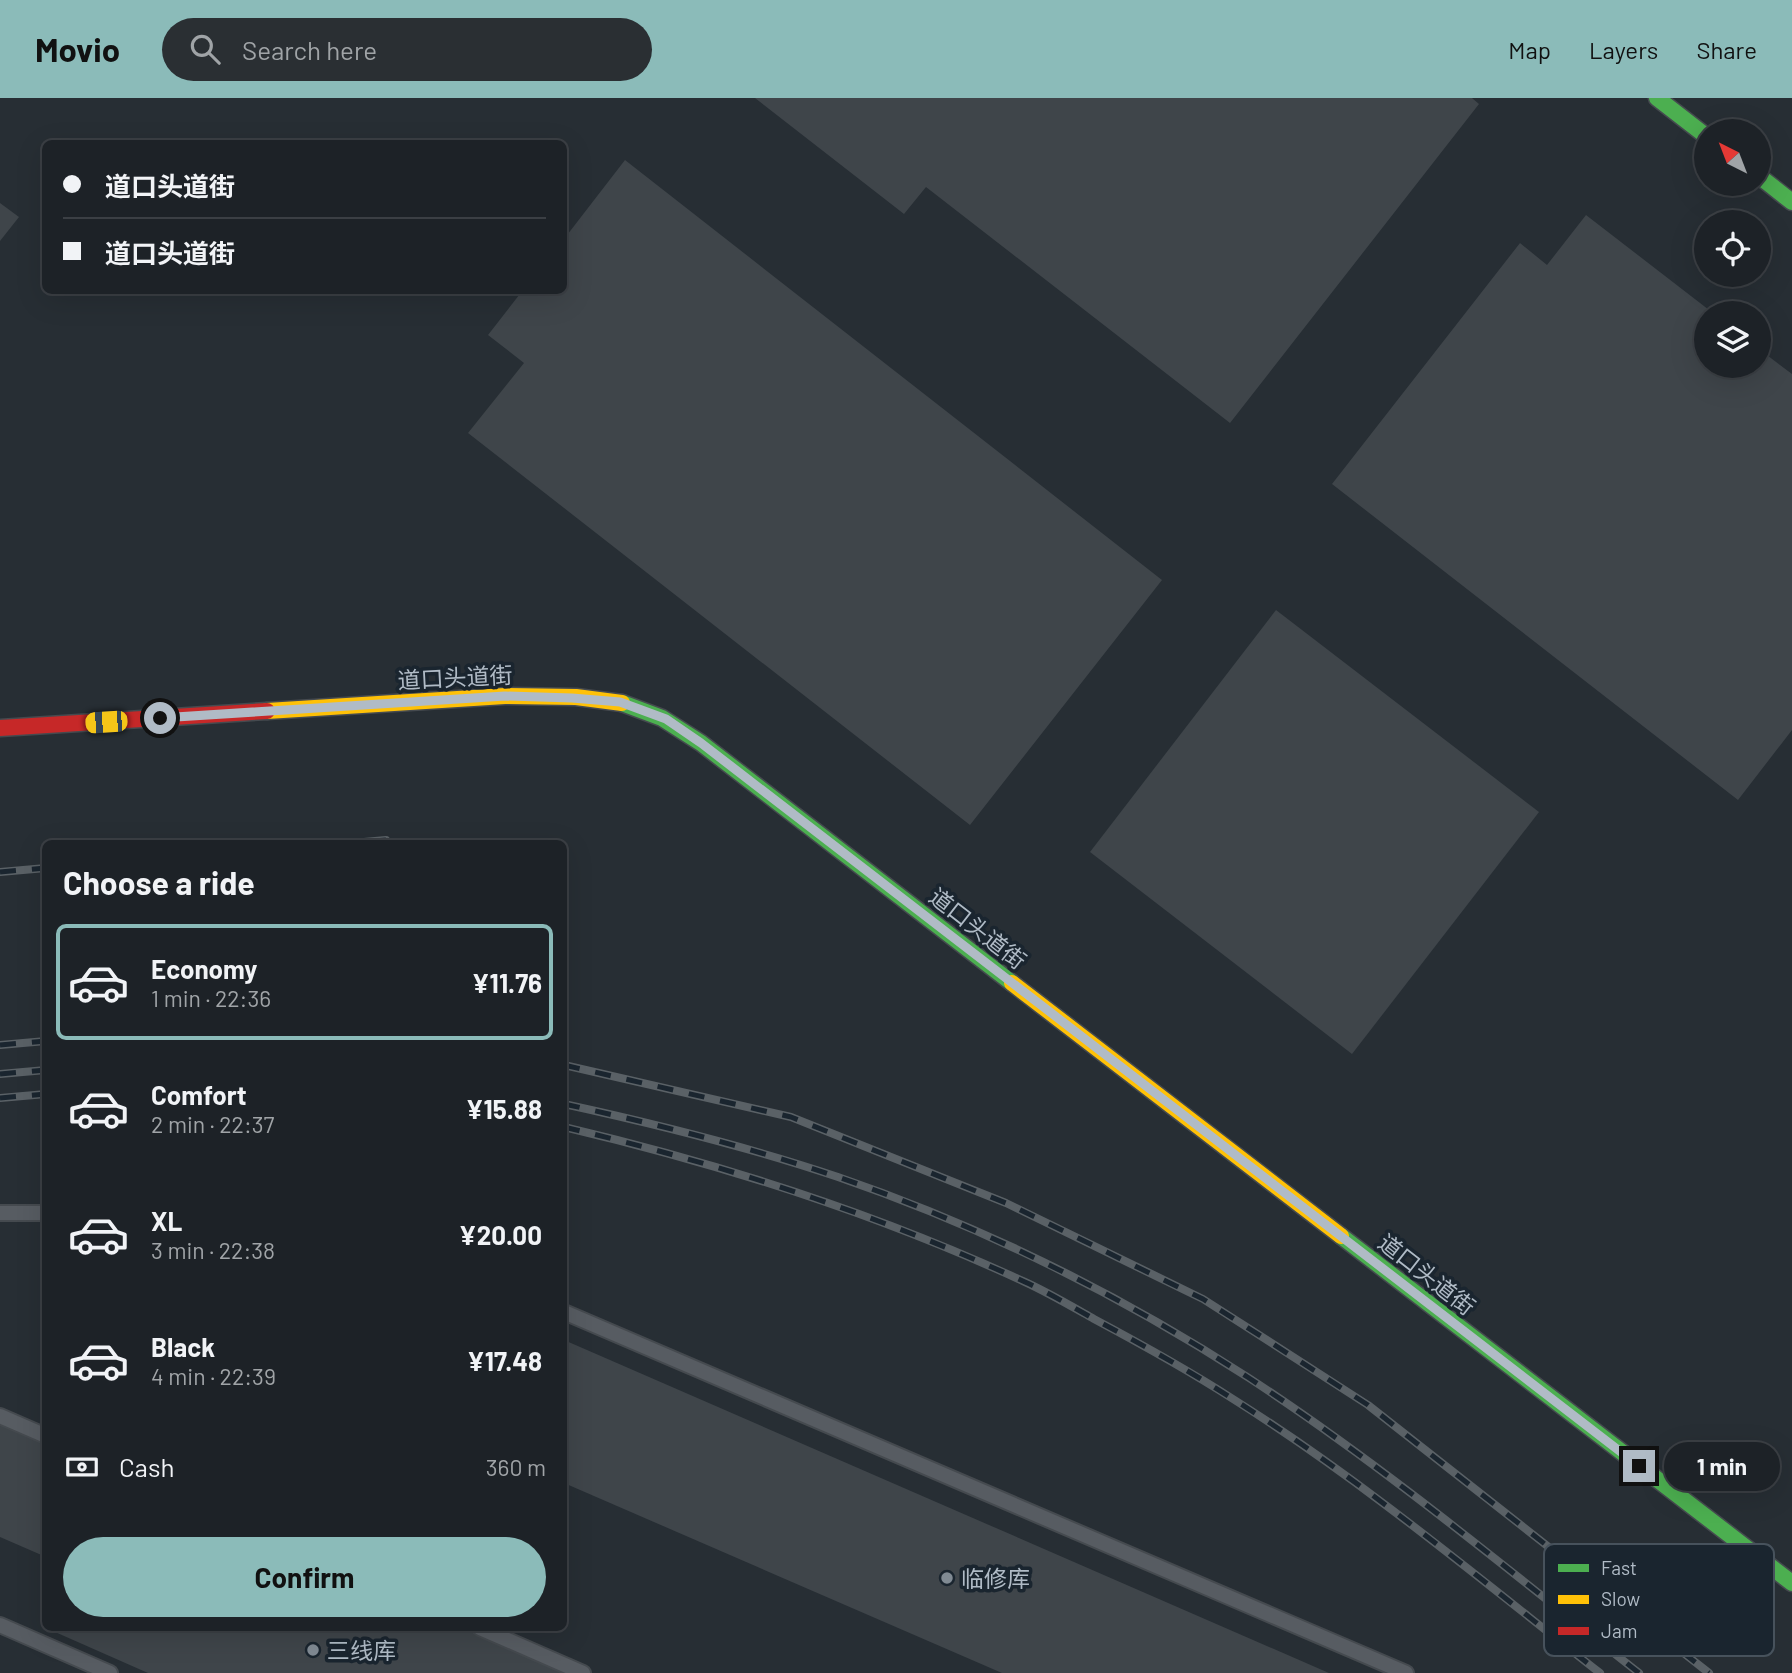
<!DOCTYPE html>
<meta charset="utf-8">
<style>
:root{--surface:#1d2227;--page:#2a2f33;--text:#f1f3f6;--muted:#a0a4a7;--line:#3b3f44;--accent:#8bbbb9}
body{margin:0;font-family:Barlow,"Noto Sans SC",sans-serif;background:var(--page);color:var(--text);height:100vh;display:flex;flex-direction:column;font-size:26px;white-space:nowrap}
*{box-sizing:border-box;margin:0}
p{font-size:23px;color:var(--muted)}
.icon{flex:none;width:38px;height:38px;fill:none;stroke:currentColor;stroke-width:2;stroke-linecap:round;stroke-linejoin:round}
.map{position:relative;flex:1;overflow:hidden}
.side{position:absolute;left:42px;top:742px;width:525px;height:791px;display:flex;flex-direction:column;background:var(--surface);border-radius:10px;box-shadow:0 7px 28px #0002,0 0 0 2px var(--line)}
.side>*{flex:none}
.guide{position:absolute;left:42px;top:42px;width:525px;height:154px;border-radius:10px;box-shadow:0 7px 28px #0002,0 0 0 2px var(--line);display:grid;align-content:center;height:154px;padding:0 21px;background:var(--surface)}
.needle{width:46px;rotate:318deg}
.tools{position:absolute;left:1694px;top:21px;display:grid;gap:14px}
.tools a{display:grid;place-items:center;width:77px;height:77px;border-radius:50%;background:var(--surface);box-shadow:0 7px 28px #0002,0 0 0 2px var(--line);font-size:35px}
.end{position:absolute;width:32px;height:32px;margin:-16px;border:9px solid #b0bbc6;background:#111;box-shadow:0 0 0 4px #111}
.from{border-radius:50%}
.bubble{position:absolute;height:49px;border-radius:24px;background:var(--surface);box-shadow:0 7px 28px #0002,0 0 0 2px var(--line);font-size:23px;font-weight:700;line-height:49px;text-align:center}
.car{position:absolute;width:21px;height:42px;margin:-21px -10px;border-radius:9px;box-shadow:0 0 5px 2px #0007;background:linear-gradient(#f5c518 24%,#345 0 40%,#f5c518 0 76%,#345 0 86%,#f5c518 0)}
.guide b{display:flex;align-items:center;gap:24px;height:66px;font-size:26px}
.guide b+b{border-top:2px solid var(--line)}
.guide i{width:18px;height:18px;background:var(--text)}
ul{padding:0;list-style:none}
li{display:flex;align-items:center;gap:21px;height:116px;margin:0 14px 10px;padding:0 7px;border:4px solid transparent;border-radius:10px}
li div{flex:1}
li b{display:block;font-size:26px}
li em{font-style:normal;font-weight:700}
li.on{border-color:var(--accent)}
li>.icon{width:63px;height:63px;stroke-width:1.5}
h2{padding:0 21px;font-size:32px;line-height:84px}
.pay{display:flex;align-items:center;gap:18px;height:77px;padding:0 21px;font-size:26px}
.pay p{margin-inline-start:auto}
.cta{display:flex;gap:14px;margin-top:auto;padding:14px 21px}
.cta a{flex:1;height:80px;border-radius:42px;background:var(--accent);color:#111;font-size:28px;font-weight:700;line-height:80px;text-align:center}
header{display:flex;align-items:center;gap:42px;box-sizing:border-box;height:98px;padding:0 35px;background:var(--accent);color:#111}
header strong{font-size:33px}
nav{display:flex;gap:38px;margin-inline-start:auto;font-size:24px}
.search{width:490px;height:63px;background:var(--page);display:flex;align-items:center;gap:18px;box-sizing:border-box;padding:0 24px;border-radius:38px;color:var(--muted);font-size:26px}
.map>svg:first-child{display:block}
</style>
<header>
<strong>Movio</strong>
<div class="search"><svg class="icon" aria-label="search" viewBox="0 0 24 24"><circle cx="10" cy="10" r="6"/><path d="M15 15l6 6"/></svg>Search here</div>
<nav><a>Map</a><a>Layers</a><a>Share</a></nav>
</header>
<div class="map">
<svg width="1792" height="1575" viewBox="0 0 1792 1575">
<rect width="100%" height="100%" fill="#272e34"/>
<!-- building -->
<g fill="#3f454a">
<path d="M755,0H1472L1479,6L1230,325L926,89L904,116Z"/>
<path d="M625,62L1162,482L970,727L468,335L524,265L488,237L523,192H564V141Z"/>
<path d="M0,105L19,119L0,143Z"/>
<path d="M1586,117L1713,215H1706V268H1759V251L1792,276V632L1738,702L1332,386L1520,145L1547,167Z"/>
<path d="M1276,512L1539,714L1352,956L1090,754Z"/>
<path d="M564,1242L1329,1575H1002L564,1385Z"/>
<path d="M0,1315L46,1335V1459L0,1439Z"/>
<path d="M46,1530H478L579,1575H148Z"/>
</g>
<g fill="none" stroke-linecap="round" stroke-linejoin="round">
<defs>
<g id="lane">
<path d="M0,1115H46"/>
<path d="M564,1214L1406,1575"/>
<path d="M0,1318L46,1338"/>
<path d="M0,1527L110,1575"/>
<path d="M480,1530L583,1575"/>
</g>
<g id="fast">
<path d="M1657,0L1706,38"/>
<path d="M1759,78L1792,104"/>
<path d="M622,605L662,620L701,645L1012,885"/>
<path d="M1341,1138L1792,1485"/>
</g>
<g id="slow">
<path d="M267,613L505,598L576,599L622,605"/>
<path d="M1012,885L1341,1138"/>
</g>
<path id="jam" d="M0,630L267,613"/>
</defs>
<!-- lane casing -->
<use href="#lane" stroke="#454a4f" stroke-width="18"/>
<!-- fast casing -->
<use href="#fast" stroke="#454a4f" stroke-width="19"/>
<!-- slow casing -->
<use href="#slow" stroke="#454a4f" stroke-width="19"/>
<!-- jam casing -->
<use href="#jam" stroke="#454a4f" stroke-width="19"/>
<!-- lane -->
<use href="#lane" stroke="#575c62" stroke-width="14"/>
<!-- fast -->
<use href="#fast" stroke="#4caf50" stroke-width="16"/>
<!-- slow -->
<use href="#slow" stroke="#ffc107" stroke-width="16"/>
<!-- jam -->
<use href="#jam" stroke="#c62828" stroke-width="16"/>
<defs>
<g id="rail">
<path d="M342,746L386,742"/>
<path d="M0,774L46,770"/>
<path d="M0,947L46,943"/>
<path d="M564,967L791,1019L1006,1105L1203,1201L1368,1307L1709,1575"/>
<path d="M0,976L46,972"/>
<path d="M0,1000L46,996"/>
<path d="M564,1006C656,1026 749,1049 838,1079C981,1128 1122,1198 1249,1280C1385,1369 1511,1474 1639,1575"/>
<path d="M564,1029C721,1066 878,1116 1025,1184C1049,1195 1071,1208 1094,1221C1141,1246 1188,1272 1233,1301C1362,1382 1480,1481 1600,1575"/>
</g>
</defs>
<!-- rail casing -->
<use href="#rail" stroke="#5a6166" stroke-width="8"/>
<!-- rail -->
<use href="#rail" stroke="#1a252f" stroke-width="5" stroke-dasharray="16" stroke-linecap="butt"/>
</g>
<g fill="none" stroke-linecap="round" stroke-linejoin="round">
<!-- route -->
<path stroke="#b0bbc6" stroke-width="9" d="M160,620L505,598L572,600L620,604L666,621L701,645L1639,1368"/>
</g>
<!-- markers -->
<g fill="#808a93" stroke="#1a252f" stroke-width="2.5">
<circle cx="947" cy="1480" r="7"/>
<circle cx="313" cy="1552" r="7"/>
</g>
<g text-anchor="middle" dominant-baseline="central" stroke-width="7" stroke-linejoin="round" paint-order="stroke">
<!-- street labels -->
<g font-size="23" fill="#b0bbc6" stroke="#1a252f">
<text transform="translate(455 579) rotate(-3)">道口头道街</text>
<text transform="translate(978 830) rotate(38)">道口头道街</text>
<text transform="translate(1427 1176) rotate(38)">道口头道街</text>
</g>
<!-- poi labels -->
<g font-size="23" fill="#b0bbc6" stroke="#1a252f" text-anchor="start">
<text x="961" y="1480">临修库</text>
<text x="327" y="1552">三线库</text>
</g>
</g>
<!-- legend -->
<rect x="1544" y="1446" width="230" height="112" rx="10" fill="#1a252f" stroke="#47525c" stroke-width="2"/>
<rect x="1558" y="1466" width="31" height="8" fill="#4caf50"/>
<rect x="1558" y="1497" width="31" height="9" fill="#ffc107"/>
<rect x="1558" y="1529" width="31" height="8" fill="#c62828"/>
<g font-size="19" fill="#b0bbc6">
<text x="1601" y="1477">Fast</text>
<text x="1601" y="1508">Slow</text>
<text x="1601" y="1540">Jam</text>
</g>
</svg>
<div class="tools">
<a><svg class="needle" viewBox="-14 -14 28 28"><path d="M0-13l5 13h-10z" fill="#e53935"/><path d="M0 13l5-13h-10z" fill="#a0a4a7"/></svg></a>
<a><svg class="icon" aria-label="locate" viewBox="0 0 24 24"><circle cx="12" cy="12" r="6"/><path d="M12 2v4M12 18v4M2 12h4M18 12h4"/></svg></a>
<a><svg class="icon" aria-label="layers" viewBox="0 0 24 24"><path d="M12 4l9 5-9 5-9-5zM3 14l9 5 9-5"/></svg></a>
</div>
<i class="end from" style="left:160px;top:620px"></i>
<i class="end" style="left:1639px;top:1368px"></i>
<div class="bubble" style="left:1664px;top:1344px;width:116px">1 min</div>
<i class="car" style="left:106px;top:624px;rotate:266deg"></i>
<div class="guide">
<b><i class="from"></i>道口头道街</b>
<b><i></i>道口头道街</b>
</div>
<section class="side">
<h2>Choose a ride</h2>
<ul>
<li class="on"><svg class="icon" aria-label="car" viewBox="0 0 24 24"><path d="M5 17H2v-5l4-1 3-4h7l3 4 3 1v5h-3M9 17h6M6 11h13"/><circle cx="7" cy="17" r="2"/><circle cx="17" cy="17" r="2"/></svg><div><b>Economy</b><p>1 min · 22:36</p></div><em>¥11.76</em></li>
<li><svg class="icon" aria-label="car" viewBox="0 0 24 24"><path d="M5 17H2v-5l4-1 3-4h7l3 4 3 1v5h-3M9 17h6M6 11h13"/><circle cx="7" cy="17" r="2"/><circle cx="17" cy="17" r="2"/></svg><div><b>Comfort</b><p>2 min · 22:37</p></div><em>¥15.88</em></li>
<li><svg class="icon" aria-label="car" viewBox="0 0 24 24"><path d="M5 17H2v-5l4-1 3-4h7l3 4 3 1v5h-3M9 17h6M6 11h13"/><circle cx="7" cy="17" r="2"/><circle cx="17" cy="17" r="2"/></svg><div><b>XL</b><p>3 min · 22:38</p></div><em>¥20.00</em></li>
<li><svg class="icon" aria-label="car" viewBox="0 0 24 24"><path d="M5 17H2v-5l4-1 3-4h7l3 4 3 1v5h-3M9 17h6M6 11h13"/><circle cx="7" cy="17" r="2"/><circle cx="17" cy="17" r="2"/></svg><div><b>Black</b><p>4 min · 22:39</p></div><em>¥17.48</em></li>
</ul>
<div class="pay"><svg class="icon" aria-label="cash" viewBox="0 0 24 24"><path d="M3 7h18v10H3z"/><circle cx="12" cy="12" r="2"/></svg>Cash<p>360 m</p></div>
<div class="cta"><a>Confirm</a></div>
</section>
</div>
